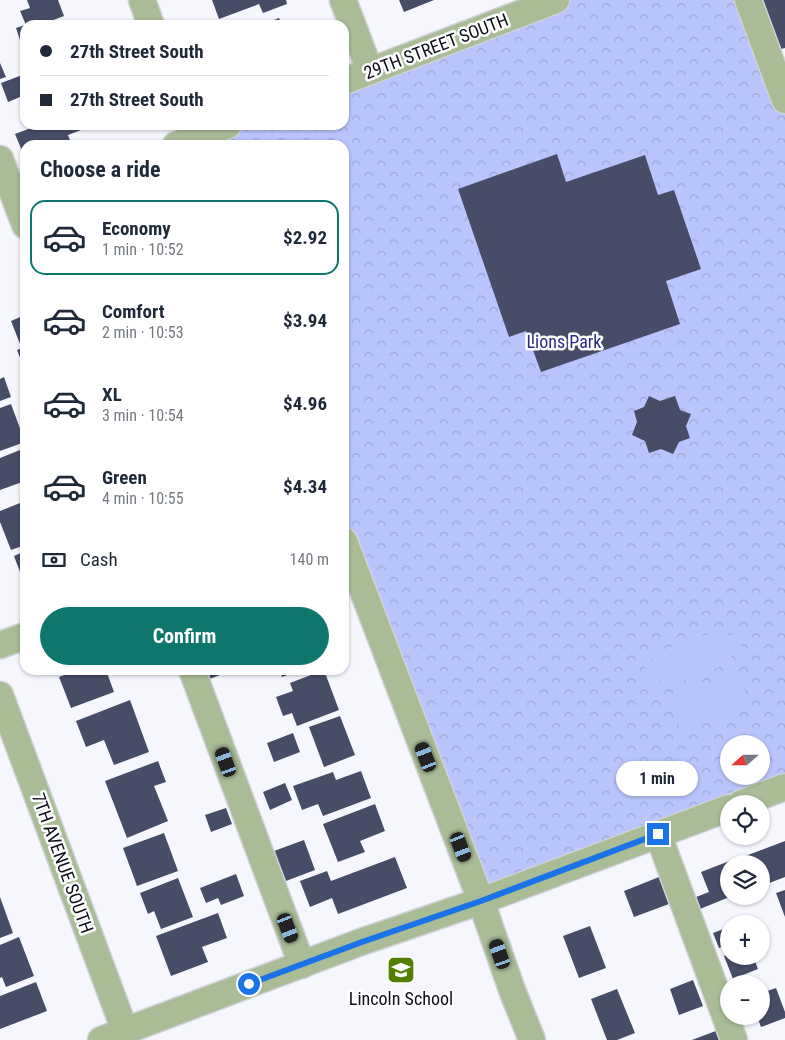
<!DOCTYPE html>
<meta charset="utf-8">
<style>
:root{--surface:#fff;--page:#f6f6f7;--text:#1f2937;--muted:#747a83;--line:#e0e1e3;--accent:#0f766e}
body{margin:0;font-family:"Roboto Condensed",sans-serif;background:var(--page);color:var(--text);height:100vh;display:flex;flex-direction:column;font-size:19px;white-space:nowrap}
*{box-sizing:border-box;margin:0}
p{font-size:16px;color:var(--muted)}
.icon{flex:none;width:28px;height:28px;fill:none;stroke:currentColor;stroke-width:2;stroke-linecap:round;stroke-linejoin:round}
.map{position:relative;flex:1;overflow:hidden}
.panel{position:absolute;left:20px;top:140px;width:329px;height:535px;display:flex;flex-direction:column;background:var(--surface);border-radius:15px;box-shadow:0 1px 4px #0004}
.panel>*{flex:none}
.top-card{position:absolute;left:20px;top:20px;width:329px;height:110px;border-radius:15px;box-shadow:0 1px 4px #0004;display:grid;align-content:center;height:110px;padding:0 20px;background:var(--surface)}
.needle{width:32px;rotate:249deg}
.fabs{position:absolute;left:720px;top:735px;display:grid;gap:10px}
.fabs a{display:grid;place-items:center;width:50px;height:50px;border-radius:50%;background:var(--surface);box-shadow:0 1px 4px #0004;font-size:25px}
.end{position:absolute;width:22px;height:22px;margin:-11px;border:6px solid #1a73e8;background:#fff;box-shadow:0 0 0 2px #fff}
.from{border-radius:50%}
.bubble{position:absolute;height:35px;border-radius:18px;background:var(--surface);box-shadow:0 1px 4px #0004;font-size:16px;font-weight:700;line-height:35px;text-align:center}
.car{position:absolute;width:15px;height:30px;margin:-15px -8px;border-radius:6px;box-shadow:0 0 4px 1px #0007;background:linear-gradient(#222 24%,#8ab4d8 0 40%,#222 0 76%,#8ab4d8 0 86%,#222 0)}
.top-card b{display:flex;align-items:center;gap:18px;height:48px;font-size:19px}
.top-card b+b{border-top:1px solid var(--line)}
.top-card i{width:12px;height:12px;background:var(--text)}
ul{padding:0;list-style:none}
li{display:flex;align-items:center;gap:15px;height:75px;margin:0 10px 8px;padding:0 10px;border:2px solid transparent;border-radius:15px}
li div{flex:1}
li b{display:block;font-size:19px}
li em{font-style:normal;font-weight:700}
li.current{border-color:var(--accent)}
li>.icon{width:45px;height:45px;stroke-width:1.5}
h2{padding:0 20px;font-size:22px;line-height:60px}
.pay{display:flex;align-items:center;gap:12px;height:55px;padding:0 20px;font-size:19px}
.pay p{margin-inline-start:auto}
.cta{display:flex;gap:10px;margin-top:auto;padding:10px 20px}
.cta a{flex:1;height:58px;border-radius:30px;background:var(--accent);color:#fff;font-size:20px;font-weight:700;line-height:58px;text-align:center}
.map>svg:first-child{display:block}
</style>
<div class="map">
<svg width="785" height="1040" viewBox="0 0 785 1040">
<defs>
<pattern id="park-crowns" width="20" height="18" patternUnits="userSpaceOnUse" patternTransform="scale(1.25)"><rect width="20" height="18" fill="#b9c5fc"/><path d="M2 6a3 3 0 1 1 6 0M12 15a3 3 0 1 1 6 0" fill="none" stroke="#9ea8d7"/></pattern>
</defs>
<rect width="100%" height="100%" fill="#f5f7fd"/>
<!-- park -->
<path fill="url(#park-crowns)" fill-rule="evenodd" d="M560,0H747L785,104V787L481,901L344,536V145H196L229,125H344V82ZM729,744H761V776H729Z"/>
<!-- pitch -->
<g fill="#b9c5fc">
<path d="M721,629L724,637L736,633L743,651L731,655L733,662L664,688L661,681L650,685L644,667L654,663L652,655Z"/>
<path d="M738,672L750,705L681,731L669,698Z"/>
</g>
<!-- building -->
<g fill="#474d67">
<path d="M27,0H58L64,16L40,25H26L20,11L30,8Z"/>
<path d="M212,0H286L287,4L263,13L259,4L219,19Z"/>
<path d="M399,0H434L404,12Z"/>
<path d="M763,0H785V48L781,49Z"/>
<path d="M279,18L282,25H262Z"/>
<path d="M25,25V38L20,40L16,28Z"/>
<path d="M0,63L6,77L0,79Z"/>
<path d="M25,74V95L8,102L1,83Z"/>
<path d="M39,125H94L68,135L71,143L65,145H25V158L15,134Z"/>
<path d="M557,154L566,182L645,155L658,195L674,190L701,269L666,281L680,324L541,372L526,331L509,337L458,189Z"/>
<path d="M25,315V342L20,344L11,321Z"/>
<path d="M25,347V370L17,350Z"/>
<path d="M4,377L11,397L0,401V379Z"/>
<path d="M649,396L660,401L675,396L680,410L691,414L686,426L690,438L679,442L673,454L661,449L649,453L645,441L632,435L637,422L634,411L644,407Z"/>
<path d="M11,404L25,442L0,451V408Z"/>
<path d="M25,448V481L0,490V458Z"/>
<path d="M25,501V545L11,550L0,522V511Z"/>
<path d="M25,551V585L14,556Z"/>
<path d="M77,670H106L114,692L71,708L59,677Z"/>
<path d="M204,670H233L207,680Z"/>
<path d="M268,670H301L282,677L280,671L270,675Z"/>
<path d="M324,670L339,710L297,726L292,713L283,716L276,697L293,691L290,683Z"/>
<path d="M130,700L149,752L114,765L104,740L86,747L76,721Z"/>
<path d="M340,716L355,755L324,767L309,727Z"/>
<path d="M293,733L300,752L274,762L267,743Z"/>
<path d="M158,761L166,782L154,786L168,821L127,838L105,781Z"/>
<path d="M361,771L371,798L323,816L318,804L302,810L293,786L333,772L336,780Z"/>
<path d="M285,783L292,800L270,810L263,792Z"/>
<path d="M375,804L385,831L360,841L365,852L338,862L323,824Z"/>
<path d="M226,808L232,824L211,832L205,815Z"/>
<path d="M164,833L178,871L137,886L123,848Z"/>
<path d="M304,840L315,870L286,881L274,851Z"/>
<path d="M785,841V877L761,886V864H739L737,859Z"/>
<path d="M395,857L407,888L338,914L332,898L310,907L300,881L327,871L331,881Z"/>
<path d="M732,860L734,864H729V896H732L700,909L696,897L709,892L701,872Z"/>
<path d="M236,874L244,896L221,905L218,898L206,903L200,888Z"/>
<path d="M659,877L669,904L634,917L624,891Z"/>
<path d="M178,878L193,917L161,929L154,911L148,914L140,893Z"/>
<path d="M785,890V917L776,893Z"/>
<path d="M0,897L13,933L0,938Z"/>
<path d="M218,913L227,938L202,947L208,962L171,976L156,936Z"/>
<path d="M590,926L606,968L579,978L563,936Z"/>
<path d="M729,927V944L719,948L713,933Z"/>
<path d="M19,937L34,976L6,987L2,977L0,978V945Z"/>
<path d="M729,954V956H753L758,969L733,979L724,956Z"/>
<path d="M693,980L703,1006L679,1015L670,989Z"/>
<path d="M36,982L47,1011L0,1029V996Z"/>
<path d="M776,988L785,1012V1018L761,1027L757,1016H761V993Z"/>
<path d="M617,989L635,1033L617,1040H607L591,999Z"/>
<path d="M721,1029L725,1040H692Z"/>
</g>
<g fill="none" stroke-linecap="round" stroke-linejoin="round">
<defs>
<g id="minor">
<path d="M142,0L151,25"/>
<path d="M343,0L370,71"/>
<path d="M748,0L785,100"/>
<path d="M344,81L556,0"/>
<path d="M176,145L228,125"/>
<path d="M0,159L25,225"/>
<path d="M344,541L481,901L512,990L532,1040"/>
<path d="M0,645L25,636"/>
<path d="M192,670L302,965"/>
<path d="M0,695L125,1031"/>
<path d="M740,804L785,787"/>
<path d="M658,834L734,1040"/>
<path d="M101,1040L361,942L481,901L729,808"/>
</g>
</defs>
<!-- minor casing -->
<use href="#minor" stroke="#d0d2d8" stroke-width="29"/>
<!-- minor -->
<use href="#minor" stroke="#a9bc96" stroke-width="26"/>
</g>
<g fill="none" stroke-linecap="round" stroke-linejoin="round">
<!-- route -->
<path stroke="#1a73e8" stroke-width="6" d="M249,984L362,942L481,901L658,834"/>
</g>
<!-- icons -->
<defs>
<symbol id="school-square" viewBox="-11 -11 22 22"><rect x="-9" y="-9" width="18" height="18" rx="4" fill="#537e00" stroke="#fff"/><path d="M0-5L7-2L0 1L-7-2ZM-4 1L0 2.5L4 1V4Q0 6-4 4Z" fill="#fff"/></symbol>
</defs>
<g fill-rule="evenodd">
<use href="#school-square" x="385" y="954" width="32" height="32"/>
</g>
<g text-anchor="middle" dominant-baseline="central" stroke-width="5" stroke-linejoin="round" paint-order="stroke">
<!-- street labels -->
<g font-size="18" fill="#0c0e18" stroke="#fff">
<text transform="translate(436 46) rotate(-21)">29TH STREET SOUTH</text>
<text transform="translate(63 863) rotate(70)">7TH AVENUE SOUTH</text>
</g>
<!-- park labels -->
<g font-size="18" fill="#2a2b8c" stroke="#fff">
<text x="564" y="341">Lions Park</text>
</g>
<!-- poi labels -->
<g font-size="18" fill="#0c0e18" stroke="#fff">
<text x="401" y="998">Lincoln School</text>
</g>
</g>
</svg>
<div class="fabs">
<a><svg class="needle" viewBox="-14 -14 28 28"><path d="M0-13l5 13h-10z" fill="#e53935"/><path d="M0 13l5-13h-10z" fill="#747a83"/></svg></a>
<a><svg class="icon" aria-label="locate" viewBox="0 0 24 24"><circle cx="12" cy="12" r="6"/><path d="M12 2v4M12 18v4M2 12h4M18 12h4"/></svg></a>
<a><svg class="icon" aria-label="layers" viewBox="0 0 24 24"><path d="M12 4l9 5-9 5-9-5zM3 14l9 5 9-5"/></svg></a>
<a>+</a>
<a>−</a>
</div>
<i class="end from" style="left:249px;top:984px"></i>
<i class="end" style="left:658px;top:834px"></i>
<div class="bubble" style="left:616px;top:761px;width:82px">1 min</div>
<i class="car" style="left:426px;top:757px;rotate:339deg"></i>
<i class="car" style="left:226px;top:762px;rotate:340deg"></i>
<i class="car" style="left:461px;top:847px;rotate:159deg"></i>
<i class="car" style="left:288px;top:928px;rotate:159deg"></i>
<i class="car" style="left:500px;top:954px;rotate:341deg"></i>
<div class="top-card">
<b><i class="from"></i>27th Street South</b>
<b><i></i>27th Street South</b>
</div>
<section class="panel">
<h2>Choose a ride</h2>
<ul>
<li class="current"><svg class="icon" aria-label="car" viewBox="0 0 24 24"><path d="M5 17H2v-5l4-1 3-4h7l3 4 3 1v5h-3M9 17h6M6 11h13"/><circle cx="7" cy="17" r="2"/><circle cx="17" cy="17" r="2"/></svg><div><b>Economy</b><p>1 min · 10:52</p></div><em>$2.92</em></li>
<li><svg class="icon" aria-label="car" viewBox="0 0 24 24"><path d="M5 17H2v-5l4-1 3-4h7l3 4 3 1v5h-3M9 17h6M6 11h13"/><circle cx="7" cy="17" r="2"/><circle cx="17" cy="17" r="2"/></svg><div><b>Comfort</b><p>2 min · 10:53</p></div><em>$3.94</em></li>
<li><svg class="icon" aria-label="car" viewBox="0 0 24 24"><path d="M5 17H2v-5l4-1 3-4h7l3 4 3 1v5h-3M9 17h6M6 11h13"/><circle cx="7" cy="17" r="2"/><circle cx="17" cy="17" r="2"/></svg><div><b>XL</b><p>3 min · 10:54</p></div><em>$4.96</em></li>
<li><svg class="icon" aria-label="car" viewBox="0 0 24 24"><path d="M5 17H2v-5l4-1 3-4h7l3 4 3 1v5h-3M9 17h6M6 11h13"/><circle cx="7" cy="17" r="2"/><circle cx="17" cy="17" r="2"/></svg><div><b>Green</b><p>4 min · 10:55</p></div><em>$4.34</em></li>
</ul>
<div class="pay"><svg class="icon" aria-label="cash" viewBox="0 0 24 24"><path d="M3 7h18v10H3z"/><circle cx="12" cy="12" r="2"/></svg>Cash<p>140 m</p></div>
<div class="cta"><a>Confirm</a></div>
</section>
</div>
